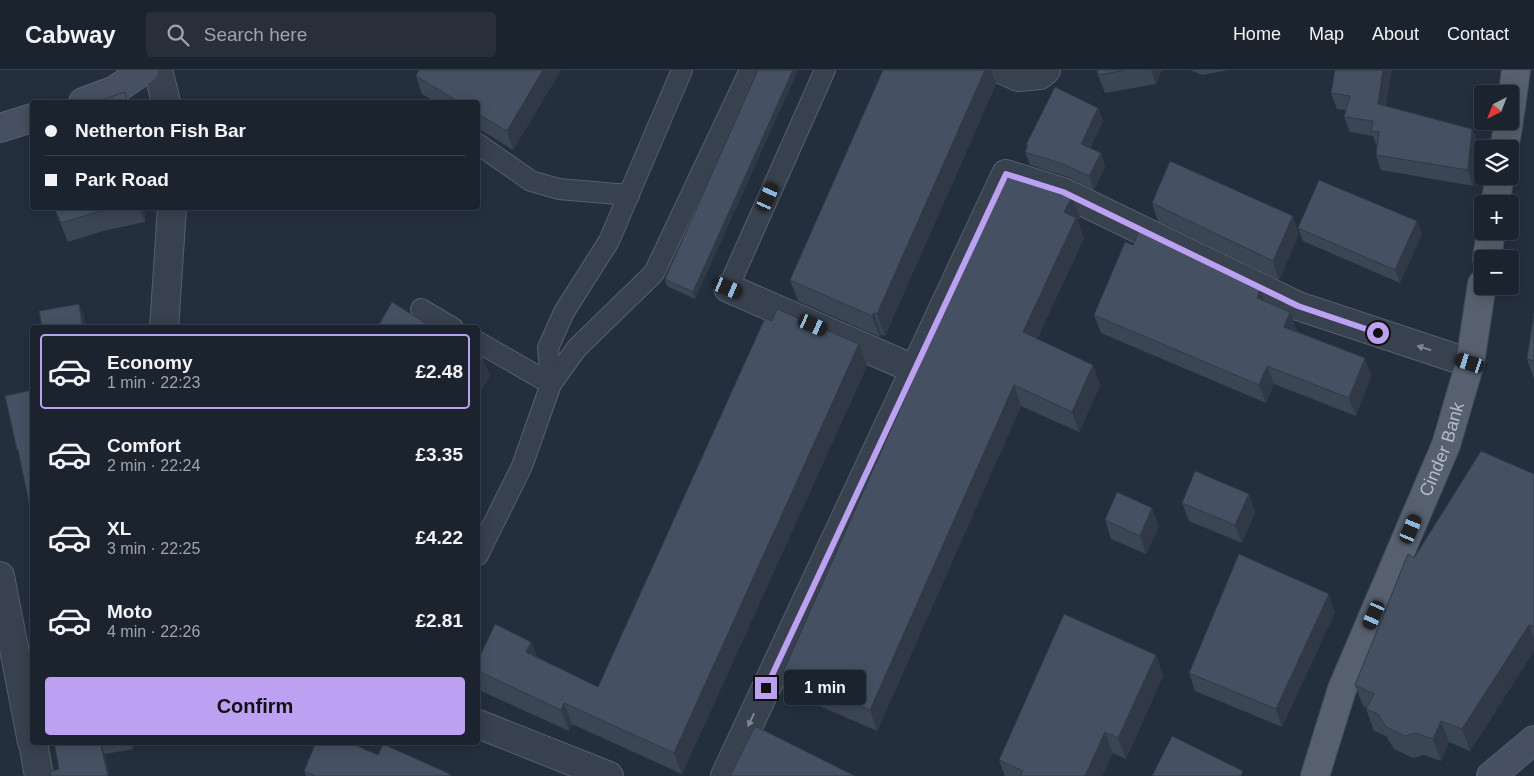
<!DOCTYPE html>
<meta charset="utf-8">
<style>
:root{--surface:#1b232e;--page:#282f3a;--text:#f1f3f6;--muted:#a0a4aa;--line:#39404a;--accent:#bca0f2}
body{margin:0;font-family:Helvetica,sans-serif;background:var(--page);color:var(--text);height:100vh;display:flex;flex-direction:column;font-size:19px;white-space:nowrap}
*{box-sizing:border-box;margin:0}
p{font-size:16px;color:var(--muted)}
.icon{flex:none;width:28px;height:28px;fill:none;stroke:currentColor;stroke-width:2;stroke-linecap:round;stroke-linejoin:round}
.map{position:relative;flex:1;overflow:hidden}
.drawer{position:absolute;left:30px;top:255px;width:450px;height:420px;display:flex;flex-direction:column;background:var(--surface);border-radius:5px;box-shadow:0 2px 12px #0003,0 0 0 1px var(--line)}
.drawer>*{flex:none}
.guide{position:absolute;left:30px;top:30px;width:450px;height:110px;border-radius:5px;box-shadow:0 2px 12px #0003,0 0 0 1px var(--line);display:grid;align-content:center;height:110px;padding:0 15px;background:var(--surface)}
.needle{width:32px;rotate:222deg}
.controls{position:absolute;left:1474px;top:15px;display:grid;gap:10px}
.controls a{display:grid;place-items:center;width:45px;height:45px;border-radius:5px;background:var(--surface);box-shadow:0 2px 12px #0003,0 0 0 1px var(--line);font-size:25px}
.end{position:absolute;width:22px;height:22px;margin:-11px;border:6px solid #bca0f2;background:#111;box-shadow:0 0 0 2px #111}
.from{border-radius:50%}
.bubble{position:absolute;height:35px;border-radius:5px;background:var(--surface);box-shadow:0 2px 12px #0003,0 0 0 1px var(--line);font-size:16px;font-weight:700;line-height:35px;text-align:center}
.car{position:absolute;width:15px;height:30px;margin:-15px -8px;border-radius:6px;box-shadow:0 0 4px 1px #0007;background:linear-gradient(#222 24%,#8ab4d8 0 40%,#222 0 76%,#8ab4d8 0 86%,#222 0)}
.guide b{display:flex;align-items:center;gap:18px;height:48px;font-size:19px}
.guide b+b{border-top:1px solid var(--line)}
.guide i{width:12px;height:12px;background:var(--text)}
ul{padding:9px 0 0;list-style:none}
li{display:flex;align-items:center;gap:15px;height:75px;margin:0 10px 8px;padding:0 5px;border:2px solid transparent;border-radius:5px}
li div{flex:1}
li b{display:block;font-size:19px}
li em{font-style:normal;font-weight:700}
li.selected{border-color:var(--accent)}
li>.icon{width:45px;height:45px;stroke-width:1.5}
.cta{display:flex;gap:10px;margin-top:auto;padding:10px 15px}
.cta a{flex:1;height:58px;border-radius:5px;background:var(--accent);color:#111;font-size:20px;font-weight:700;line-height:58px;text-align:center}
header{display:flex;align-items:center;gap:30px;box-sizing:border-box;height:70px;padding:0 25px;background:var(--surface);border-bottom:1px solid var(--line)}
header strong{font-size:24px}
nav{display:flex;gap:28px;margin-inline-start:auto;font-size:18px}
.search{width:350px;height:45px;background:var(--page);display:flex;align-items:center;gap:12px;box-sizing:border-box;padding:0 18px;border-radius:5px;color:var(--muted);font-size:19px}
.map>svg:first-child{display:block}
</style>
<header>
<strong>Cabway</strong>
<div class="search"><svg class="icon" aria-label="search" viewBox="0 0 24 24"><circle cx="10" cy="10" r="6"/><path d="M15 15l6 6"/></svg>Search here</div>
<nav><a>Home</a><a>Map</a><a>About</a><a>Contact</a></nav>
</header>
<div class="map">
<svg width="1534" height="706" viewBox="0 0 1534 706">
<rect width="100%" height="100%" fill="#242f3e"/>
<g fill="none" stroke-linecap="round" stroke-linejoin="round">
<defs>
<g id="lane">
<path d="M478,74L531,111L559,119L629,125"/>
<path d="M728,218L825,0"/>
<path d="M421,239L453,258"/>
<path d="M478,272L551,314L577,278L654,203L750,0"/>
<path d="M478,485L522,396L551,314L548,278L564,242L609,171L682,0"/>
</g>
<g id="street">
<path d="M158,0L166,32"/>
<path d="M1003,0L1018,7L1040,5L1046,0"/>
<path d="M728,218L916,300"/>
<path d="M164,258L172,138"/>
<path d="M0,506L32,672"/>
<path d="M478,654L609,706"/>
<path d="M33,672L39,706"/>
<path d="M725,706L1006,104L1063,122L1298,236L1470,293"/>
</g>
<g id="secondary">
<path d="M83,32L115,20L144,0"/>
<path d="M0,58L32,48"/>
<path d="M1491,706L1534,670"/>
</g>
<g id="primary">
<path d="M1510,44L1516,0"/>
<path d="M1504,79L1509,51"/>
<path d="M1495,134L1500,106"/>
<path d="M1487,189L1491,161"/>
<path id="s1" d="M1315,706L1342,619L1446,375L1470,293L1482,214"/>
</g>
</defs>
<!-- lane casing -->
<use href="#lane" stroke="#565f6c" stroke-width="22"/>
<!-- street casing -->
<use href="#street" stroke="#565f6c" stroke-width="30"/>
<!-- secondary casing -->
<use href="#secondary" stroke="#565f6c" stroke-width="30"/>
<!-- primary casing -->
<use href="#primary" stroke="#414a57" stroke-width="30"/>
<!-- lane -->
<use href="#lane" stroke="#38414e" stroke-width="20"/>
<!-- street -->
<use href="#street" stroke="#38414e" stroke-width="28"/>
<!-- secondary -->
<use href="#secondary" stroke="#465061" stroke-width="28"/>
<!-- primary -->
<use href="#primary" stroke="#56606e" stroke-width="28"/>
</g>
<!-- wall -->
<g fill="#3b4654">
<path d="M561,0L513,80L478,58V32H436L422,24L416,6Z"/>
<path d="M758,0H798L695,229L667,216L665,209Z"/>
<path d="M883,0H991L996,14L885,266L881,264L880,267L798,231L790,210Z"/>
<path d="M1097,0H1162L1156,14L1105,23L1098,5Z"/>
<path d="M1190,0H1229L1202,5Z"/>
<path d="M1335,0L1386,36L1472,59L1478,75L1473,116L1381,100L1376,85L1377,77L1373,66L1350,62L1344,47L1346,40L1337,39L1331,23Z"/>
<path d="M1098,38L1103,51L1090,78L1101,83L1105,96L1094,120L1068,107L1030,95L1025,82L1027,78L1026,75Z"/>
<path d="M1072,127L1080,147L1078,151L1084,168L1037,269L1093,295L1100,316L1079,362L1021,336L877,661L790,623L783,602Z"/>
<path d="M1152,133L1299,164L1279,210L1158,151Z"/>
<path d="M54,138H145V152L103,161L68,172Z"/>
<path d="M1417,151L1422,164L1400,213L1303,171L1298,158Z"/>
<path d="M1133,175L1260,220L1264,231L1297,260L1296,261L1365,288L1371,306L1356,346L1274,314L1266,333L1101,263L1094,245Z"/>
<path d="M1534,243V309L1527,289Z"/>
<path d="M867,296L682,704L572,654L569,661L481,621L478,611V590L531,572L537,587L598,617Z"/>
<path d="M1534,404V581L1470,681L1449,672L1441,691L1424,685L1413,688L1394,679L1386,666L1374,661L1366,639L1367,638L1363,636L1355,615Z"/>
<path d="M1249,424L1255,442L1242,473L1189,451L1182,433Z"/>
<path d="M1105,450L1159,456L1146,484L1111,469Z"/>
<path d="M1335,542L1282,657L1195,621L1189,603Z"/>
<path d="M1156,585L1163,606L1126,689L1113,683L1102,706H1005L999,690Z"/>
<path d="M54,672H131L133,679L105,684L59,699Z"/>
<path d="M378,685L450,704L451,706H306L304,701Z"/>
</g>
<!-- shaded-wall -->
<g fill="#303945">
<path d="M543,0H561L513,80L507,61Z"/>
<path d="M793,0H798L695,229L693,222Z"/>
<path d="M985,0H991L996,14L885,266L877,244Z"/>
<path d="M1151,0H1162L1156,14Z"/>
<path d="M1383,0H1392L1384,49L1378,34Z"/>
<path d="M1098,38L1103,51L1085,87L1081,74Z"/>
<path d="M1472,59L1478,75L1473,116L1468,100Z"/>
<path d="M1101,83L1105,96L1094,120L1089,106Z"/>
<path d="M1072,127L1080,147L1078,151L1084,168L1030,283L1023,262L1064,142Z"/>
<path d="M140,138H145V152Z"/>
<path d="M1293,146L1299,164L1279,210L1273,191Z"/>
<path d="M1417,151L1422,164L1400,213L1395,200Z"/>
<path d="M1260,220L1267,238L1257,228Z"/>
<path d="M79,234L84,247L86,258H83Z"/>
<path d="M1290,242L1297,260L1291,275L1284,257Z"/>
<path d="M874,243L881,264L880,267L872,246Z"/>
<path d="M859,274L867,296L682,704L674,683Z"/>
<path d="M483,288L490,306L478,326V297Z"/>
<path d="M1365,288L1371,306L1356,346L1349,328Z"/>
<path d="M1093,295L1100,316L1079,362L1072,342Z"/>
<path d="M1267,296L1274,314L1266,333L1259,315Z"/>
<path d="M1014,315L1021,336L877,661L870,640Z"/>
<path d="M1249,424L1255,442L1242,473L1235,455Z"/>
<path d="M1152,438L1159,456L1146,484L1140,466Z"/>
<path d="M1329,524L1335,542L1282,657L1276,639Z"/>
<path d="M1529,555L1534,569V581L1470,681L1462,659Z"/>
<path d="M531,572L539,593L526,582Z"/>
<path d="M1156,585L1163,606L1126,689L1118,668Z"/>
<path d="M564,633L572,654L569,661L561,640Z"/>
<path d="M1441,651L1449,672L1441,691L1433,669Z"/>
<path d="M1105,662L1113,683L1102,706H1085Z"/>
<path d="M100,672L105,684L110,706H108Z"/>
</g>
<!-- building -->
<g fill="#455162" stroke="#303945">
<path d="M419,0H543L507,61L478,44V32H459L416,6Z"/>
<path d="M758,0H793L693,222L665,209Z"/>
<path d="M883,0H985L877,244L874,243L872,246L790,210Z"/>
<path d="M1097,0H1126L1098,5Z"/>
<path d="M1335,0H1383L1378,34L1472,59L1468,100L1376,85L1379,62L1371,61L1373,51L1344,47L1350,26L1331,23Z"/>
<path d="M1055,17L1098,38L1081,74L1101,83L1089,106L1063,94L1025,82L1028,76L1026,75Z"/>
<path d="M125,22L127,32H96Z"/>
<path d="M1170,91L1293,146L1273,191L1152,133Z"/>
<path d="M1009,103L1050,116L1072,127L1064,142L1076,148L1023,262L1093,295L1072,342L1014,315L870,640L783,602L924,285Z"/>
<path d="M1319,110L1417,151L1395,200L1298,158Z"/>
<path d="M54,138H121L97,142L61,153Z"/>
<path d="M1139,161L1260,220L1257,228L1290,242L1284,257L1365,288L1349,328L1267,296L1259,315L1094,245L1125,172L1133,175Z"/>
<path d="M392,232L433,258H377Z"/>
<path d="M79,234L83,258H42L39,241Z"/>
<path d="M777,239L859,274L674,683L564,633L561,640L478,601V590L495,554L531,572L526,582L598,617L765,248L772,251Z"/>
<path d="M1534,243V291L1527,289Z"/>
<path d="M478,284L483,288L478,297Z"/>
<path d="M32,320V448L18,380H17L5,326Z"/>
<path d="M1481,381L1534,404V557L1529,555L1462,659L1441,651L1433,669L1416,663L1405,666L1386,657L1378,644L1366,639L1374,624L1355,615L1408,484L1414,488Z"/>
<path d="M1195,401L1249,424L1235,455L1182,433Z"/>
<path d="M1117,422L1152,438L1140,466L1105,450Z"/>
<path d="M1239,484L1329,524L1276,639L1189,603Z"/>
<path d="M1064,544L1156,585L1118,668L1105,662L1085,706H1020L1023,701L999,690Z"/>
<path d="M755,656L855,706H730Z"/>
<path d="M1172,666L1243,701L1241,706H1152Z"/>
<path d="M54,672H100L108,706H51L50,702L59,699Z"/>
<path d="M316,672H348L378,685L383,674L450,704V706H315L304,701Z"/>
</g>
<!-- one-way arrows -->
<defs><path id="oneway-solid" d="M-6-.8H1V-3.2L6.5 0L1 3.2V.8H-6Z" transform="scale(1.25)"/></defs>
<g fill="#7c8592">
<use href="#oneway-solid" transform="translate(1424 278) rotate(-162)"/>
<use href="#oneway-solid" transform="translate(751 650) rotate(115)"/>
</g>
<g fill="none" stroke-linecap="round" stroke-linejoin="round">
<!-- route -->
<path stroke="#bca0f2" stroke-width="6" d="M766,618L1006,104L1063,122L1298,236L1378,263"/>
</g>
<g text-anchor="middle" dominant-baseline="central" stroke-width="4" stroke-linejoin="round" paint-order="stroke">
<!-- street labels -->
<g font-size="18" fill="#b4bcc9" stroke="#1d2633">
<text stroke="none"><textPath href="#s1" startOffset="351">Cinder Bank</textPath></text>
</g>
</g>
</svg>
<div class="controls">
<a><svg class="needle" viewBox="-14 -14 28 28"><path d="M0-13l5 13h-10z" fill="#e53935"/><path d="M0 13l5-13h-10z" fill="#a0a4aa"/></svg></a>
<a><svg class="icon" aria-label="layers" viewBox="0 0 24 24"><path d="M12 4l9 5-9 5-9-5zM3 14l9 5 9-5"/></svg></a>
<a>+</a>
<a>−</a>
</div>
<i class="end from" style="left:1378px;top:263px"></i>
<i class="end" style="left:766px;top:618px"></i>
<div class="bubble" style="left:784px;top:600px;width:82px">1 min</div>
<i class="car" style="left:768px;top:127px;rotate:24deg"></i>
<i class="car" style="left:728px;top:218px;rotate:113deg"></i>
<i class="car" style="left:813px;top:255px;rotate:114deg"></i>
<i class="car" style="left:1470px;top:293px;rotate:288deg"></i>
<i class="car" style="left:1411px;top:459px;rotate:23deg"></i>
<i class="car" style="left:1374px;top:545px;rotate:204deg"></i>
<div class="guide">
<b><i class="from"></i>Netherton Fish Bar</b>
<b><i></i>Park Road</b>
</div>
<section class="drawer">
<ul>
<li class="selected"><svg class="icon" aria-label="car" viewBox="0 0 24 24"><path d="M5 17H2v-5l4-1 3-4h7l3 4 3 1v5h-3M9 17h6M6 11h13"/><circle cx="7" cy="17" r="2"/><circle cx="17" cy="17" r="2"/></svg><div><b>Economy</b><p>1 min · 22:23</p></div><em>£2.48</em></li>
<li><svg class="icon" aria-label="car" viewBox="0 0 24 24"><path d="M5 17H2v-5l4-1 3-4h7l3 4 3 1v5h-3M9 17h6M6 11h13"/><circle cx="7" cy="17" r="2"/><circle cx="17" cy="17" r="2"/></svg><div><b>Comfort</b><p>2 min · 22:24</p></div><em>£3.35</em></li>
<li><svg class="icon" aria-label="car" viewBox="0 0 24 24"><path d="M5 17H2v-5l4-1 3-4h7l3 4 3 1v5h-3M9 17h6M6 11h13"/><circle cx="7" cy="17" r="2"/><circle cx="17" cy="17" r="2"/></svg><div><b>XL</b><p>3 min · 22:25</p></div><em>£4.22</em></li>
<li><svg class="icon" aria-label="car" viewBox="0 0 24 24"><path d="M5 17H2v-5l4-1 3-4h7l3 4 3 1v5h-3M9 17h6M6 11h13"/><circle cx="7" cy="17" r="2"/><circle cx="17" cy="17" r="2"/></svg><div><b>Moto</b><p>4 min · 22:26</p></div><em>£2.81</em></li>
</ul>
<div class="cta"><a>Confirm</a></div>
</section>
</div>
